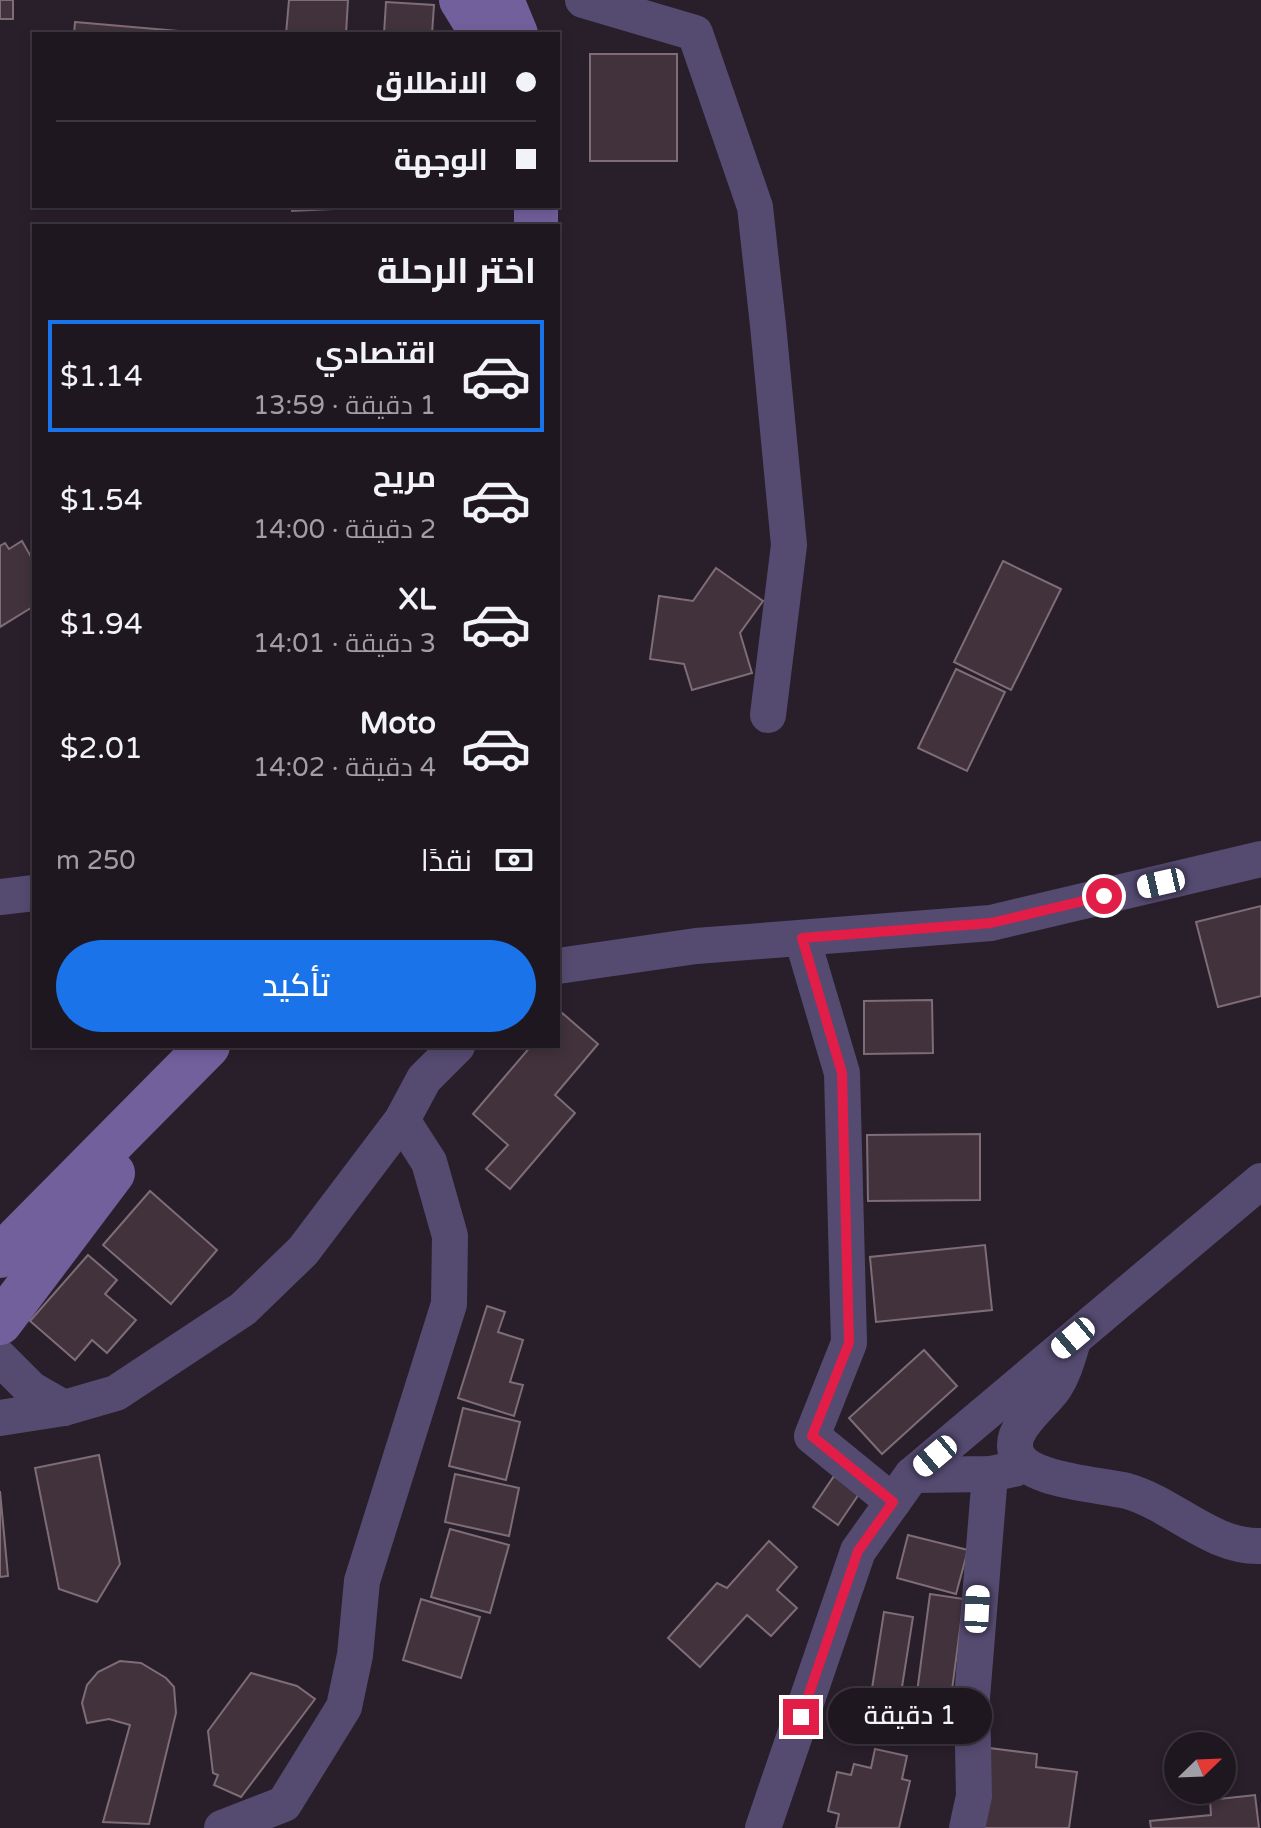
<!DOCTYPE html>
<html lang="ar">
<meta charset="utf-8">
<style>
:root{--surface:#1f1720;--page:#2c242d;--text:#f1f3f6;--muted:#a19fa5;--line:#3c363e;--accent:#1a73e8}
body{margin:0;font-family:"Varela Round",Cairo,sans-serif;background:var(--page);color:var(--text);direction:rtl;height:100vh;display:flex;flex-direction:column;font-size:30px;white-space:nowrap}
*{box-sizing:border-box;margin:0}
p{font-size:26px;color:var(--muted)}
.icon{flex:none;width:44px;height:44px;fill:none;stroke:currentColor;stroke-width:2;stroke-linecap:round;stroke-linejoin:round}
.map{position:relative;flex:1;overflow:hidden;direction:ltr}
.details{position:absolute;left:32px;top:224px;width:528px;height:824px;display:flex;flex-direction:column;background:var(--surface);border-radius:0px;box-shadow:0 4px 12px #0003,0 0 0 2px var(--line);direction:rtl}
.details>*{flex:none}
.guide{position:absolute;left:32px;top:32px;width:528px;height:176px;border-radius:0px;box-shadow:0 4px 12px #0003,0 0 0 2px var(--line);direction:rtl;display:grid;align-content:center;height:176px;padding:0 24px;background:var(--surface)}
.needle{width:52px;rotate:67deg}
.buttons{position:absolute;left:1164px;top:1732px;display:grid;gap:16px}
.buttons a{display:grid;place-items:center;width:72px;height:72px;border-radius:50%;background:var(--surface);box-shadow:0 4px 12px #0003,0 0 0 2px var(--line);font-size:40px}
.end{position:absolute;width:36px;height:36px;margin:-18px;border:10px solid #e11d48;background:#fff;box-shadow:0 0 0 4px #fff}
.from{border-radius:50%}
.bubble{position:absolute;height:56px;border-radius:28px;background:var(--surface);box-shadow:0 4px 12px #0003,0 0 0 2px var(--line);font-size:26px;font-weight:600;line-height:56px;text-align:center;direction:rtl}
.car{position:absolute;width:24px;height:48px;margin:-24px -12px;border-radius:10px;box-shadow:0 0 6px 2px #0007;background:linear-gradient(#fff 24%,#345 0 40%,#fff 0 76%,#345 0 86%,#fff 0)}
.guide b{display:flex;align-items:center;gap:28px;height:76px;font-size:30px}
.guide b+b{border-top:2px solid var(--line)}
.guide i{width:20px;height:20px;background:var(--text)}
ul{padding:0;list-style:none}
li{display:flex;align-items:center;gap:24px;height:112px;margin:0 16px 12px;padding:0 8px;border:4px solid transparent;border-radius:0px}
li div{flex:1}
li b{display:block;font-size:30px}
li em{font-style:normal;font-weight:600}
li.current{border-color:var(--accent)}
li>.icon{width:72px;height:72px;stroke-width:1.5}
h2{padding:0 24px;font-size:36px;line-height:96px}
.pay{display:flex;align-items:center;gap:20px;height:88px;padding:0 24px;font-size:30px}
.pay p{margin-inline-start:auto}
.button{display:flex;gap:16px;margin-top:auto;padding:16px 24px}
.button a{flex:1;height:92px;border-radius:48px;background:var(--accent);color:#fff;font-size:32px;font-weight:600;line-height:92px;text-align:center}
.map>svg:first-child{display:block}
</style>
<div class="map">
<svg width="1261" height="1828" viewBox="0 0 1261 1828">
<rect width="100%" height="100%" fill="#291f2b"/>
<!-- building -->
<g fill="#42323b" stroke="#7e6c76" stroke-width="2">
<rect x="0" y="0" width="13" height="19"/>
<path d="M289,0H348L346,34H286Z"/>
<path d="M386,2L434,5L432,34H384Z"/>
<path d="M75,22L201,33V34H74Z"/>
<rect x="590" y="54" width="87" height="107"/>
<path d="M292,206H397L292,211Z"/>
<path d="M22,541L34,562V606L0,627V546L5,543L9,549Z"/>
<path d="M1003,561L1061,589L1011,690L954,662Z"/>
<path d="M716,568L763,601L740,633L752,673L692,690L684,664L650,659L659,596L693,601Z"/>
<path d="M956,669L1005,692L967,771L918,748Z"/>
<path d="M1261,906V996L1218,1007L1196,922Z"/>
<path d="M932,1000L933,1053L864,1054V1001Z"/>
<path d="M561,1012L598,1044L555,1095L575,1113L510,1189L486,1169L508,1145L473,1114L531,1046H558Z"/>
<path d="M980,1134V1200L868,1201L867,1135Z"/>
<path d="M150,1191L217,1250L171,1304L103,1245Z"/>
<path d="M985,1245L992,1310L876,1322L870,1257Z"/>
<path d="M88,1255L117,1280L105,1294L136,1320L107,1353L92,1340L75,1360L30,1321Z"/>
<path d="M487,1306L505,1312L498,1332L523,1340L510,1382L523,1385L514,1416L458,1398Z"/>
<path d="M924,1350L957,1386L882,1454L849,1418Z"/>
<path d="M463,1408L520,1422L506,1480L449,1466Z"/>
<path d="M99,1455L120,1564L97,1602L59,1589L35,1468Z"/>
<path d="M455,1474L519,1488L509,1536L445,1522Z"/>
<path d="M834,1476L859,1494L838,1525L813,1507Z"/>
<path d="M0,1491L8,1576L0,1577Z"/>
<path d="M450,1529L509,1545L490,1613L431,1597Z"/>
<path d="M908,1535L968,1550L956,1594L897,1578Z"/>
<path d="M769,1541L797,1567L777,1590L797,1608L771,1636L747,1615L700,1667L668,1638L717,1583L727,1588Z"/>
<path d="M930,1594L964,1599L950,1705L916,1700Z"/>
<path d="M421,1599L480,1617L461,1678L403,1660Z"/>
<path d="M884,1612L913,1617L899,1706L870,1701Z"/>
<path d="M120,1661L141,1663L166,1678L174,1687L176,1713L149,1824L103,1822L130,1725L109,1719L87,1723L82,1703L87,1685L98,1672Z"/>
<path d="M251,1673L297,1686L315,1699L241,1797L214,1785L218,1775L213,1773L208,1731Z"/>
<path d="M989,1748L1037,1754L1036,1767L1077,1772L1069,1828H979Z"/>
<path d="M875,1749L907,1756L902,1779L910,1781L899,1828H836L839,1814L828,1811L837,1772L851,1775L854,1764L871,1768Z"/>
<path d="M1255,1795L1259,1828H1151L1150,1821L1211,1815L1210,1800Z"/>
</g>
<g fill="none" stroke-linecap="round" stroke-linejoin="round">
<!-- minor -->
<g stroke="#554b71" stroke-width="36">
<path d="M583,0L695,33L755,207L768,325L789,545L768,715"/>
<path d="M0,897L34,893"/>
<path d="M802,938L842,1073L849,1343L812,1436L893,1502"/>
<path d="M558,966L696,946L991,923L1261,859"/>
<path d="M1073,1341C1068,1357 1064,1373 1055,1387C1044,1404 1014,1424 1015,1446C1016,1481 1099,1484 1127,1491C1173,1504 1212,1548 1261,1546"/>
<path d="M0,1358L31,1389L64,1408"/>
<path d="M0,1418L64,1408L116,1393L243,1309L303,1251L402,1120L424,1079L457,1046"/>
<path d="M912,1475L990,1474L1014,1469"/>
<path d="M222,1828L284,1804L344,1707L355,1655L362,1581L449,1304L450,1236L429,1162L402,1120"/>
<path d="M763,1828L858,1551L912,1475L1261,1181"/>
<path d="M967,1828L974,1796L972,1698L990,1474"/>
</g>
<!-- secondary -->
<g stroke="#72609d" stroke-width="44">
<path d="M461,0L482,34"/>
<path d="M502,0L516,34"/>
<path d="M536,226V206"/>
<path d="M0,1256L208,1046"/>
<path d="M0,1323L113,1173"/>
</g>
</g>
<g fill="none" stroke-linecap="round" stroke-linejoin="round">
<!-- route -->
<path stroke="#e11d48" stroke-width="10" d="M801,1717L858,1551L893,1502L812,1436L849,1343L842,1073L802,938L991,923L1104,896"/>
</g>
</svg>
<div class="buttons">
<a><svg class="needle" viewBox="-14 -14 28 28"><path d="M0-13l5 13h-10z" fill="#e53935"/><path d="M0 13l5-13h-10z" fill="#a19fa5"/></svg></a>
</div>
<i class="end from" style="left:1104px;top:896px"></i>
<i class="end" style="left:801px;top:1717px"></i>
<div class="bubble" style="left:828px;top:1688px;width:164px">1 دقيقة</div>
<i class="car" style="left:1161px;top:883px;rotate:257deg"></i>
<i class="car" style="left:1073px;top:1338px;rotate:230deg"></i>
<i class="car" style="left:935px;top:1456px;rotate:230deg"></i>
<i class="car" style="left:977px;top:1609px;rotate:3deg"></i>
<div class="guide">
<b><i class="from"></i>الانطلاق</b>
<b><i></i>الوجهة</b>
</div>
<section class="details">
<h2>اختر الرحلة</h2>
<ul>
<li class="current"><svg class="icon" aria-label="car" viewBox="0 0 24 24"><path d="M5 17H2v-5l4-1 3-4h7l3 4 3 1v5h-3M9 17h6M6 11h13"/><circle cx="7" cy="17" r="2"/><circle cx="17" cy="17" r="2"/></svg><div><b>اقتصادي</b><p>1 دقيقة · 13:59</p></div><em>$1.14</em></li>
<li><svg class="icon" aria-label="car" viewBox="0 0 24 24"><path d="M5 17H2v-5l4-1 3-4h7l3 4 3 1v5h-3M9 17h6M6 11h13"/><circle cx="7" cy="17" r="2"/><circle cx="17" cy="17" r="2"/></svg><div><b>مريح</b><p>2 دقيقة · 14:00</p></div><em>$1.54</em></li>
<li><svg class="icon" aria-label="car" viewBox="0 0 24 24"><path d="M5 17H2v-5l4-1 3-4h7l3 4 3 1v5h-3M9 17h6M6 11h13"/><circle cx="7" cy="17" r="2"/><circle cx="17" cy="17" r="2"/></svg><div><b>XL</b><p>3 دقيقة · 14:01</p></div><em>$1.94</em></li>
<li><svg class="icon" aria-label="car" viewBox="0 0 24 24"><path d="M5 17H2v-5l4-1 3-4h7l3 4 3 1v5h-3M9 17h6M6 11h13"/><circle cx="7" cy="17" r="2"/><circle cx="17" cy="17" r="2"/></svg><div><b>Moto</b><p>4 دقيقة · 14:02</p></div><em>$2.01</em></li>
</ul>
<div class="pay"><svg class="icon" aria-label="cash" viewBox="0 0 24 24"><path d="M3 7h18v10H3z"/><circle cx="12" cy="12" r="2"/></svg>نقدًا<p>250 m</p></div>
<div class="button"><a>تأكيد</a></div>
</section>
</div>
